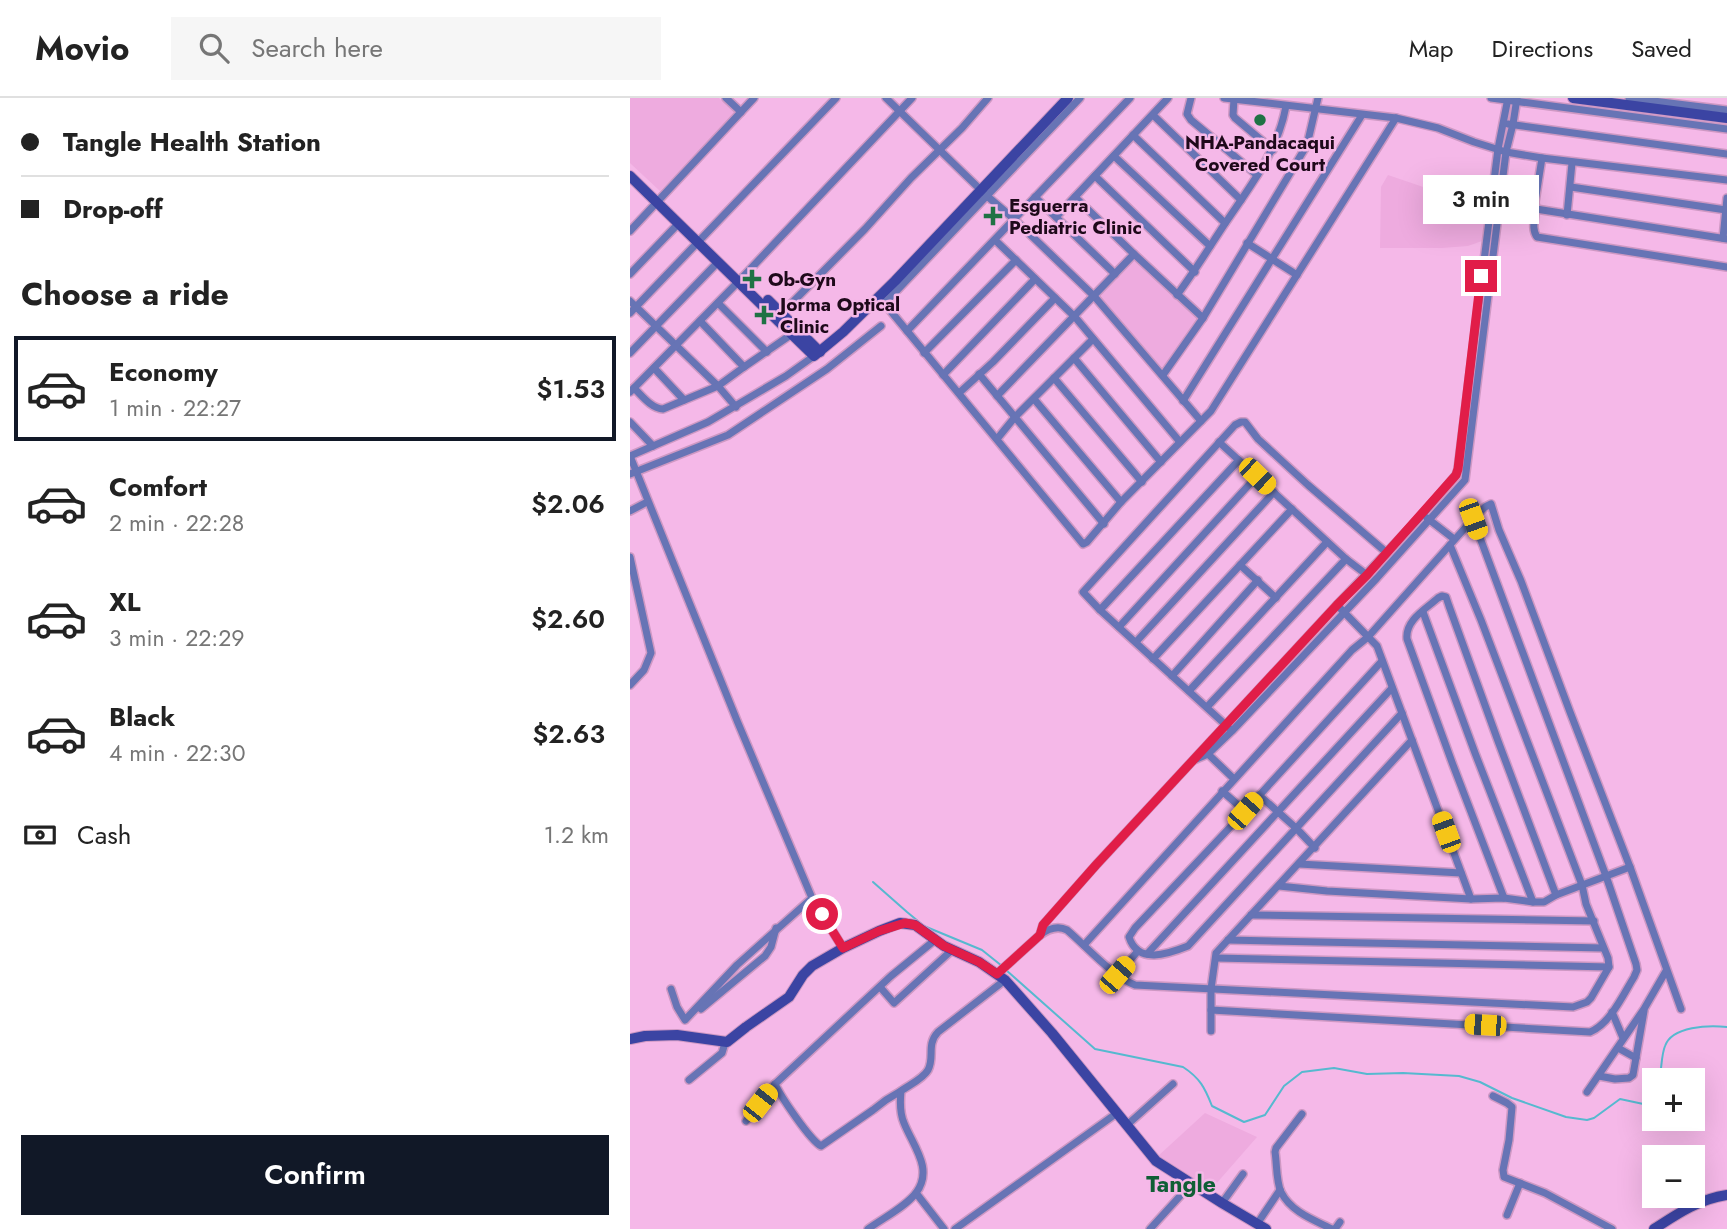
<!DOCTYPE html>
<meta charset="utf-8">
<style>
:root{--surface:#fff;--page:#f6f6f6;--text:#222;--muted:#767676;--line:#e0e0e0;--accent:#111827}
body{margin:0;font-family:Jost,sans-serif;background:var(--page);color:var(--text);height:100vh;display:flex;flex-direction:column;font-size:26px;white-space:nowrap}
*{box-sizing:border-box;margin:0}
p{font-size:23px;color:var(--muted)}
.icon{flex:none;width:38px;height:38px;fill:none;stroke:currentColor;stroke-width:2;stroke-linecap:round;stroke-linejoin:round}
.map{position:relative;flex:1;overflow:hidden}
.panel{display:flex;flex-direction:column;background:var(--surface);width:630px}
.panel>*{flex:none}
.hud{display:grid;align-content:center;height:154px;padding:0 21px;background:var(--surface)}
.tools{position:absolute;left:1012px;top:970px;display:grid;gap:14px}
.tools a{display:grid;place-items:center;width:63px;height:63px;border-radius:0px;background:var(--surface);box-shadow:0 7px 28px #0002;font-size:35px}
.end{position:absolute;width:32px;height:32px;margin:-16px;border:9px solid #e11d48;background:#fff;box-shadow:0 0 0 4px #fff}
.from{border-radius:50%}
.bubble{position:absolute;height:49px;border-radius:0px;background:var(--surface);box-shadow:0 7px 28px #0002;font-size:23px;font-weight:600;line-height:49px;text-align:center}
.car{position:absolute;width:21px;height:42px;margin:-21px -10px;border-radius:9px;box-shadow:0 0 5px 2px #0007;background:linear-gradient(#f5c518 24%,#345 0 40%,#f5c518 0 76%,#345 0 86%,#f5c518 0)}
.hud b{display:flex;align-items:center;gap:24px;height:66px;font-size:26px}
.hud b+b{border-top:2px solid var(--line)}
.hud i{width:18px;height:18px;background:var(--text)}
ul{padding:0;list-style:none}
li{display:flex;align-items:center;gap:21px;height:105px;margin:0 14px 10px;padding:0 7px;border:4px solid transparent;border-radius:0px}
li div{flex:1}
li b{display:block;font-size:26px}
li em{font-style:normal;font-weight:600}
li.current{border-color:var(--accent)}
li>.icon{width:63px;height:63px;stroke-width:1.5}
h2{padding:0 21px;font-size:32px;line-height:84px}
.pay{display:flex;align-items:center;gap:18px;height:77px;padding:0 21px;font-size:26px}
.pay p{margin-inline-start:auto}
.primary-button{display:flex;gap:14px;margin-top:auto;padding:14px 21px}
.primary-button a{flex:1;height:80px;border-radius:0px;background:var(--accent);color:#fff;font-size:28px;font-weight:600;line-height:80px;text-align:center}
header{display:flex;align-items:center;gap:42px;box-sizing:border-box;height:98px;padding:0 35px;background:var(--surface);border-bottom:2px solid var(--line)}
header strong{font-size:33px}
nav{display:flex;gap:38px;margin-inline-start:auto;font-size:24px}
.search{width:490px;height:63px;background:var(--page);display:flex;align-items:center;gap:18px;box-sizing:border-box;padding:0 24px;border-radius:0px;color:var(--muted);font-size:26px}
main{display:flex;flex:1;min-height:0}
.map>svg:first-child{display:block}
</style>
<header>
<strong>Movio</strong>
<div class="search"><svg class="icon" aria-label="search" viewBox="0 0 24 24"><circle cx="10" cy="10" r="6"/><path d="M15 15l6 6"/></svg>Search here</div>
<nav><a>Map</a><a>Directions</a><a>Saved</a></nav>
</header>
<main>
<section class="panel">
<div class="hud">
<b><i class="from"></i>Tangle Health Station</b>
<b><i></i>Drop-off</b>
</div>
<h2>Choose a ride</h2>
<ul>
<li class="current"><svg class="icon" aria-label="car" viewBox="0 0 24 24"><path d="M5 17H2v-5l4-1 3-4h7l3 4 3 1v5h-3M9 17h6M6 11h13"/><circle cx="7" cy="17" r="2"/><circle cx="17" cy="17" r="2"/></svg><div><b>Economy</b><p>1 min · 22:27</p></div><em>$1.53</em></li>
<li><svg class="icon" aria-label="car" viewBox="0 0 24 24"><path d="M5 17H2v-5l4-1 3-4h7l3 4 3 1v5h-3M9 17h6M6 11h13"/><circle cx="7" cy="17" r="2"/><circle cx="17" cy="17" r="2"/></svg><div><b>Comfort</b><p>2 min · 22:28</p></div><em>$2.06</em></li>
<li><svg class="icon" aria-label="car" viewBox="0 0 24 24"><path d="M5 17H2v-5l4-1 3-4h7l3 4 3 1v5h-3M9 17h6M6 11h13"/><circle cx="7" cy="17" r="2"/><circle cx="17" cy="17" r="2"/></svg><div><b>XL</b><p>3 min · 22:29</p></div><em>$2.60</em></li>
<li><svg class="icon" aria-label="car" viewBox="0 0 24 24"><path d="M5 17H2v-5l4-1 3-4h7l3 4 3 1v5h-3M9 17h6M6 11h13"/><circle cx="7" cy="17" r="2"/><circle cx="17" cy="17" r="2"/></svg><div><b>Black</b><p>4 min · 22:30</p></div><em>$2.63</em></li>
</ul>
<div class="pay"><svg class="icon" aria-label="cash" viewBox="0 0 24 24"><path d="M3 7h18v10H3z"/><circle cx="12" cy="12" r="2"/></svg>Cash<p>1.2 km</p></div>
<div class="primary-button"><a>Confirm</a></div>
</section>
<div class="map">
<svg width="1097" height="1131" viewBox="0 0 1097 1131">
<rect width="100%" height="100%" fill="#f5b8e8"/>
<!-- built -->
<g fill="#eeabdf">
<path d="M0,0H89L105,15L30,93L0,65Z"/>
<path d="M758,77L855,110L852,143L838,148L812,150H750L751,89Z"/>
<path d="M503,159L570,220L533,272L467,196Z"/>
<path d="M575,1015L627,1039L578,1095L527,1059Z"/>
</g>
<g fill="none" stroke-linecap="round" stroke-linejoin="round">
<!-- stream -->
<g stroke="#56b9cf" stroke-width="2">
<path d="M243,784L277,814L294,828L352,852L372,868"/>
<path d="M376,872L465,951L553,969C570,980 575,990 582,1008L614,1024L635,1017L654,988L672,974L704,970L737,976L773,975L829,978L850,984L882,1000L936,1019L957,1022L964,1020L990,1001L1018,1007L1024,1000"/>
<path d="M1029,982C1032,971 1031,958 1035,948C1042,928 1079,927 1097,929"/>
</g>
<defs>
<g id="street">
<path d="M96,0L111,14"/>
<path d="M256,0L357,98L384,121L464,198L571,323"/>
<path d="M561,0L557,16L561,22L627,77"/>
<path d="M594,0L766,20L808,30L844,44L876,54L912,60L1097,82"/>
<path d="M861,0L1097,31"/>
<path d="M999,0L1097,12"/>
<path d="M604,1L603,17L605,20L643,52"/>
<path d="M523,17L611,102"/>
<path d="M878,26L1097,56"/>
<path d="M503,37L595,125"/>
<path d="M484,58L580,148"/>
<path d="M912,60L905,104C907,116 900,129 907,139L1097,169"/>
<path d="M465,78L565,174"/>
<path d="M941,89L1096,112"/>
<path d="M405,99L485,176"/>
<path d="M445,99L504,156L573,220"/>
<path d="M906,111L1097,141"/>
<path d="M937,117L942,65"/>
<path d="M426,119L538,0"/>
<path d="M0,133L124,0"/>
<path d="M1093,140L1097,100"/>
<path d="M365,142L445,219L550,344"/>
<path d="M617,145L667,177"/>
<path d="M0,176L48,126"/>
<path d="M547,197C565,173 580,148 596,124C621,87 648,53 656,8"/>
<path d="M249,199L453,446L457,444L491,404L581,313L766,20"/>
<path d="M0,203L88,288L106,309"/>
<path d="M88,205L137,254"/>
<path d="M254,206L450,0"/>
<path d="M0,215L206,0"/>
<path d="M150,217L235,131L281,80L332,30L358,0"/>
<path d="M70,223L114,269"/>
<path d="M277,233L500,0"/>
<path d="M0,255L88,164"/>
<path d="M294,255L386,162"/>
<path d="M444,260L531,364"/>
<path d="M24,270L54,302"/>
<path d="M349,276L474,426"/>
<path d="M313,277L405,181"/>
<path d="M533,277L573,220L677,47L688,0"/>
<path d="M424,280L512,384"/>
<path d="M4,290C12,298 22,311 33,311L88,288L114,269L162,236"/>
<path d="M0,294L109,183L282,0"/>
<path d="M329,295L363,264L425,200"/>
<path d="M367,298L504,156"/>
<path d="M404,301L491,404"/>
<path d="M553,303L732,17"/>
<path d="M0,324L23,348"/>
<path d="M367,341L385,319L463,241"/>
<path d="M589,344L716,461L737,477"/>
<path d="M0,358L108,625L182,800L213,850"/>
<path d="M0,358L78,324L156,278L184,258"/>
<path d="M0,376L98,337L197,271L251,228"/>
<path d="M0,413L17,404"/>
<path d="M797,420L824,441"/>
<path d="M0,459L21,555L14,572L0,587"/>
<path d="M610,467L646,500"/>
<path d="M707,507L747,548L841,801"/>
<path d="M470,512L609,362"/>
<path d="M793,514L845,655L903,804"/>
<path d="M489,529L627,378"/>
<path d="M506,544L644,394"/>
<path d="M523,561L662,411"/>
<path d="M752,563L605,724L505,830L499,839C508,867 538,856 558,848L772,615"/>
<path d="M542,578L628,482"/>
<path d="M559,593L697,444"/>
<path d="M577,609L716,461"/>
<path d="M599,630L470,512L453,494L605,327L611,324H615L628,341L678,387L757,455"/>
<path d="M578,656L604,681"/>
<path d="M564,662L578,656L602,633L747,480L835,382L876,54L883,26L887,0"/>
<path d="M592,693L615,713"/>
<path d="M629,697L666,730L685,750"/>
<path d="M669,766L831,775"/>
<path d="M649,788L697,793L841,801L874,800L903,804H914L926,797L1000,769"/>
<path d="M874,800L823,667L777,541C775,522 796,511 808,500L812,498L816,499L819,508L868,643L926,797"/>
<path d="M621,817L964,823"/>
<path d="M410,837L413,827L466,767L707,507L793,416L826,377L828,371L868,51L878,0"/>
<path d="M598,842L973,850"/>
<path d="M454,847L722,552L738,539L843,421L855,409L861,406L869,432L891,483L940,614L1000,769L1051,911"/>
<path d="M517,856L762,590"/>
<path d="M586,860L979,869"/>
<path d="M367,876L410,837C418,831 427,827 437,832C456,848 482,878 505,887L943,909L957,904L961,900L979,869L978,860L956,806L952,787L851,522L820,447"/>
<path d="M487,877L508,853"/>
<path d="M250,889L264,905L322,852"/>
<path d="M41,891L47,909L55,922L107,867L182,800"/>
<path d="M71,911L135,858L141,849L146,830"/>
<path d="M581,912L960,934C980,926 993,897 1004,879L1007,872L1006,866L976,778L843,421"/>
<path d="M982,914L993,940"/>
<path d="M581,933V891L586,855L782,642"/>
<path d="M988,950L1006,960"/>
<path d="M969,978L985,981L999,980L1003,977L1014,913"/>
<path d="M59,982L92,955L95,945"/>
<path d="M145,986C151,999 180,1042 191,1048L243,1012L256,1002L271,993"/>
<path d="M957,994L1014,911L1036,873"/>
<path d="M863,998L877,1005L882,1009L879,1042L873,1072L874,1079L915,1095L982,1131"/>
<path d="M672,1016L646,1050L645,1054C647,1066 646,1083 651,1094C661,1114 684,1122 702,1131"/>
<path d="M116,1023L145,986L261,878L305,842"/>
<path d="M497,1027L543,986"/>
<path d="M286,1095L314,1131"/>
<path d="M592,1105L613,1076"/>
<path d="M877,1117L890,1085"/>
<path d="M627,1126L650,1092"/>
<path d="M238,1131C253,1120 274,1110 286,1095C304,1071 283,1048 274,1025C270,1016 270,1003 271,993C279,987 293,981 298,972C305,959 296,947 308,934L375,882"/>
<path d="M325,1131L487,1015"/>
<path d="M520,1131L561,1086"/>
<path d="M705,1131L710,1124"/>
</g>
<g id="secondary">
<path d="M943,0L1097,20"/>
<path d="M0,78L184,258L213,234L265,183L438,0"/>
<path d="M138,202L190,254"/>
<path d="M0,941L15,938L47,937L97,944L116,929L159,899L173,877L182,868L213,850L249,833L270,825L285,827L314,848L349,864L375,882L422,935L526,1063L592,1105L636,1131"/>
<path d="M1024,1131C1047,1116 1069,1101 1097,1097"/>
</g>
</defs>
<!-- street casing -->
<use href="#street" stroke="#ce98c3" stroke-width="10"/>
<!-- secondary casing -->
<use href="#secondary" stroke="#ce98c3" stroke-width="12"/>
<!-- street -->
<use href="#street" stroke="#6774b5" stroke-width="7"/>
<!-- secondary -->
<use href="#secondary" stroke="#3b44a3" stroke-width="10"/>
</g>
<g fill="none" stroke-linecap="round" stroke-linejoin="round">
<!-- route -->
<path stroke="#e11d48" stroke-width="9" d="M192,816L213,850L249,833L275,825L285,827L314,848L349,864L367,876L410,837L413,827L466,767L707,507L737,477L826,377L828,371L851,178"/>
</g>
<!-- markers -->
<g fill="#1f7244" stroke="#f5b8e8" stroke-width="2.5">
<circle cx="630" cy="22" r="7"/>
<path d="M359.5 107.5h7v7h7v7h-7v7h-7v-7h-7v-7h7z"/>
<path d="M118.5 170.5h7v7h7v7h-7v7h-7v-7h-7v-7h7z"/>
<path d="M130.5 206.5h7v7h7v7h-7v7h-7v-7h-7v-7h7z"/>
</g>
<g text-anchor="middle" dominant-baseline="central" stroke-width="5" stroke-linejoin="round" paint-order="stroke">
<!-- poi labels -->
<g font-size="19" font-weight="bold" fill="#1e091a" stroke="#f5b8e8" text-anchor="start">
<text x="630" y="44" text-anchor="middle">NHA-Pandacaqui<tspan x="630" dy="22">Covered Court</tspan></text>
<text x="379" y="107">Esguerra<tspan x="379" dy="22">Pediatric Clinic</tspan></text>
<text x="138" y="181">Ob-Gyn</text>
<text x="150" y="206">Jorma Optical<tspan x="150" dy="22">Clinic</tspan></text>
</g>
<!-- quarter labels -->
<g font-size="23" font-weight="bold" fill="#0f5e35" stroke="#f5b8e8">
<text x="551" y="1086">Tangle</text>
</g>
</g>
</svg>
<div class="tools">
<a>+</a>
<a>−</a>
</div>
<i class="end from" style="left:192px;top:816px"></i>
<i class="end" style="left:851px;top:178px"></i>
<div class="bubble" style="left:793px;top:77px;width:116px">3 min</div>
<i class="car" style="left:627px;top:378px;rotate:134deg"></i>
<i class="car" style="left:843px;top:421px;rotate:160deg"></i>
<i class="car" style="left:615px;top:713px;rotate:41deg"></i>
<i class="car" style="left:816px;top:734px;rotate:340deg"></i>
<i class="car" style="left:487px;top:877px;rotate:41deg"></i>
<i class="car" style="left:855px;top:927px;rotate:273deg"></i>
<i class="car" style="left:130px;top:1005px;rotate:38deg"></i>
</div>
</main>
